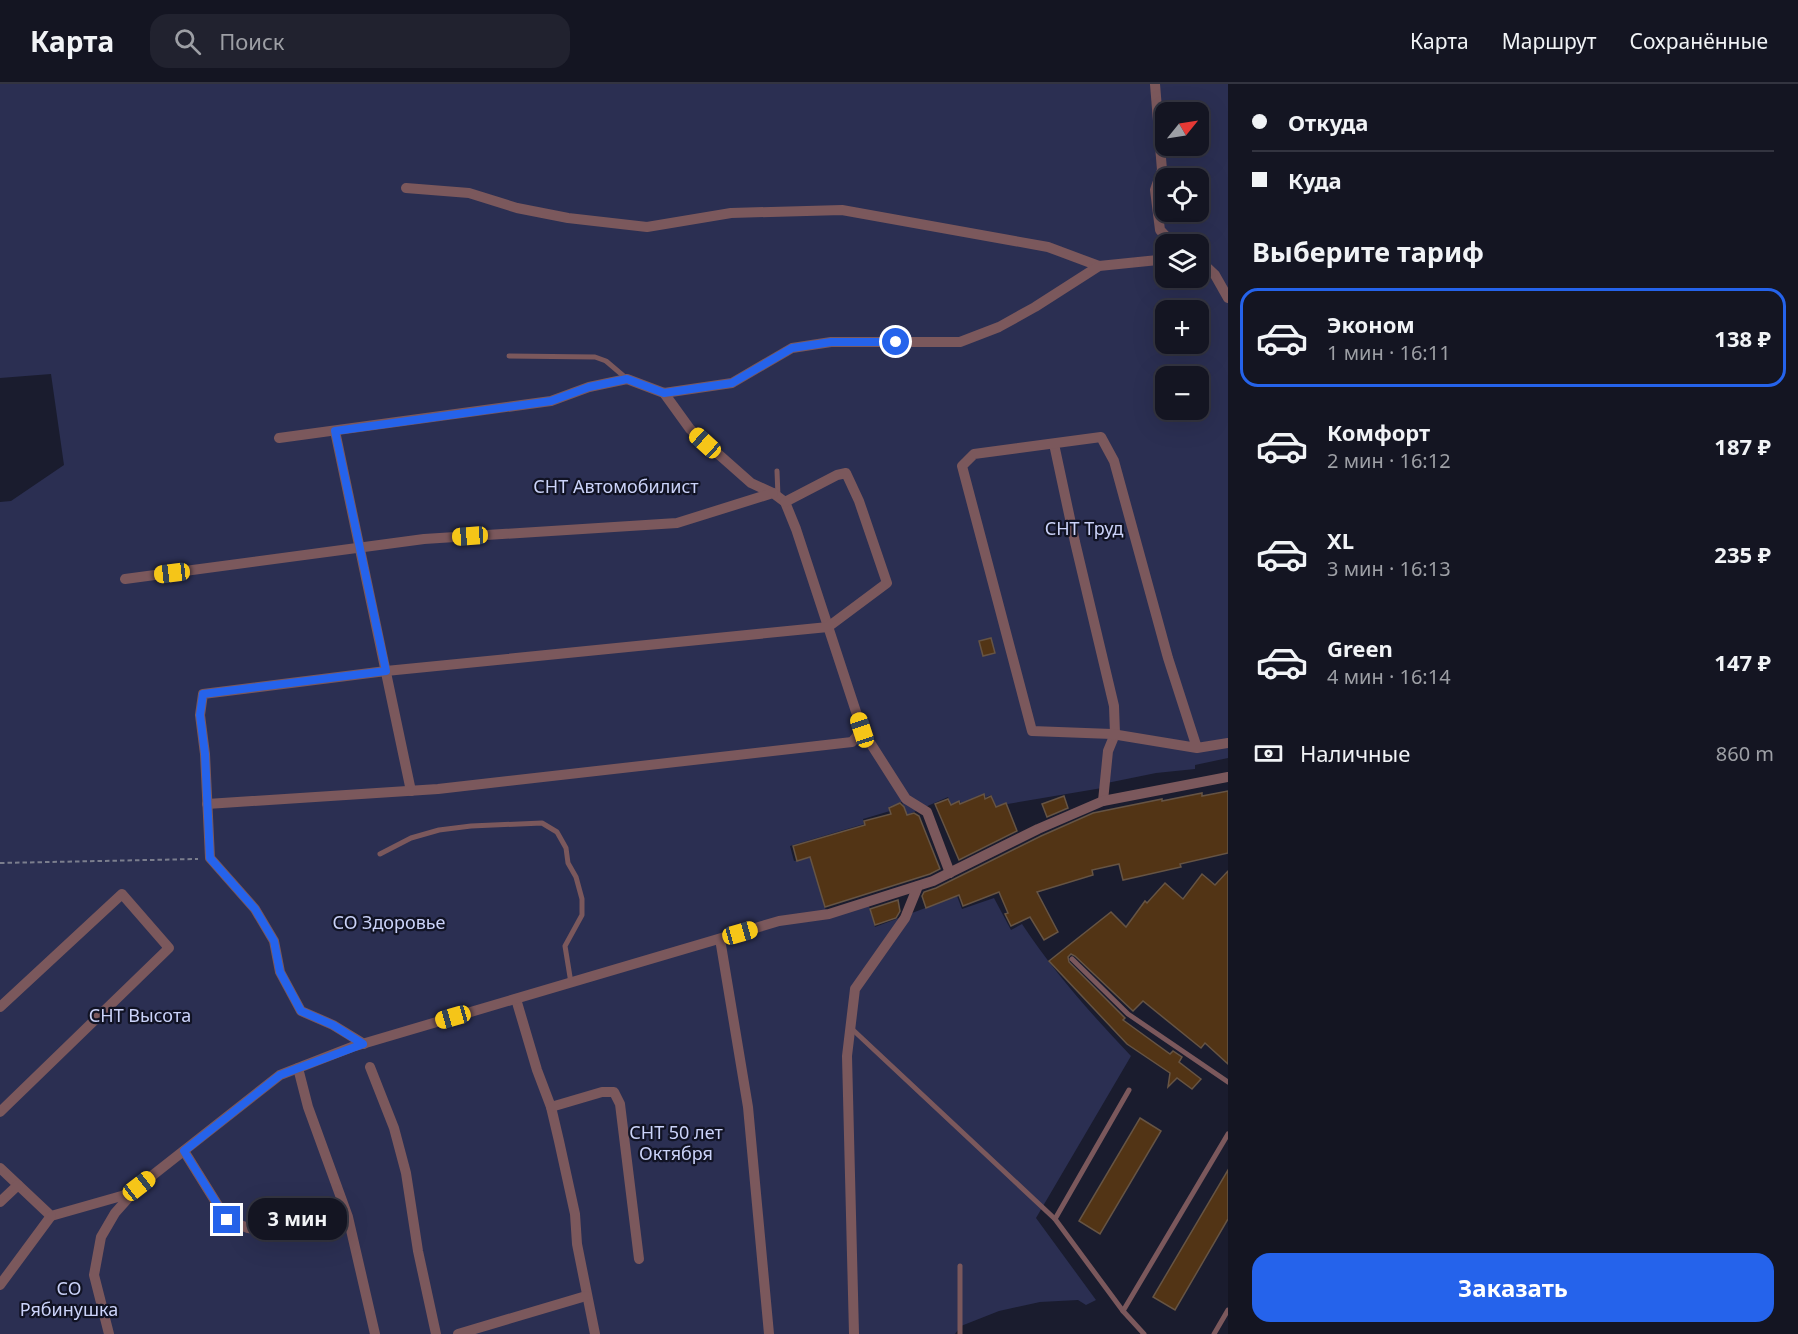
<!DOCTYPE html>
<html lang="ru">
<meta charset="utf-8">
<style>
:root{--surface:#141522;--page:#21222f;--text:#f1f3f6;--muted:#9d9fa5;--line:#333440;--accent:#2563eb}
body{margin:0;font-family:"Noto Sans",sans-serif;background:var(--page);color:var(--text);height:100vh;display:flex;flex-direction:column;font-size:22px;white-space:nowrap}
*{box-sizing:border-box;margin:0}
p{font-size:20px;color:var(--muted)}
.icon{flex:none;width:33px;height:33px;fill:none;stroke:currentColor;stroke-width:2;stroke-linecap:round;stroke-linejoin:round}
.map{position:relative;flex:1;overflow:hidden}
.drawer{display:flex;flex-direction:column;background:var(--surface);width:570px}
.drawer>*{flex:none}
.hud{display:grid;align-content:center;height:132px;padding:0 24px;background:var(--surface)}
.needle{width:39px;rotate:60deg}
.buttons{position:absolute;left:1155px;top:18px;display:grid;gap:12px}
.buttons a{display:grid;place-items:center;width:54px;height:54px;border-radius:12px;background:var(--surface);box-shadow:0 6px 24px #0002,0 0 0 2px var(--line);font-size:30px}
.end{position:absolute;width:27px;height:27px;margin:-14px;border:8px solid #2563eb;background:#fff;box-shadow:0 0 0 3px #fff}
.from{border-radius:50%}
.bubble{position:absolute;height:42px;border-radius:18px;background:var(--surface);box-shadow:0 6px 24px #0002,0 0 0 2px var(--line);font-size:20px;font-weight:700;line-height:42px;text-align:center}
.car{position:absolute;width:18px;height:36px;margin:-18px -9px;border-radius:8px;box-shadow:0 0 4px 2px #0007;background:linear-gradient(#f5c518 24%,#345 0 40%,#f5c518 0 76%,#345 0 86%,#f5c518 0)}
.hud b{display:flex;align-items:center;gap:21px;height:57px;font-size:22px}
.hud b+b{border-top:2px solid var(--line)}
.hud i{width:15px;height:15px;background:var(--text)}
ul{padding:0;list-style:none}
li{display:flex;align-items:center;gap:18px;height:99px;margin:0 12px 9px;padding:0 12px;border:3px solid transparent;border-radius:18px}
li div{flex:1}
li b{display:block;font-size:22px}
li em{font-style:normal;font-weight:700}
li.active{border-color:var(--accent)}
li>.icon{width:54px;height:54px;stroke-width:1.5}
h2{padding:0 24px;font-size:27px;line-height:72px}
.pay{display:flex;align-items:center;gap:15px;height:66px;padding:0 24px;font-size:22px}
.pay p{margin-inline-start:auto}
.button{display:flex;gap:12px;margin-top:auto;padding:12px 24px}
.button a{flex:1;height:69px;border-radius:18px;background:var(--accent);color:#fff;font-size:24px;font-weight:700;line-height:69px;text-align:center}
header{display:flex;align-items:center;gap:36px;box-sizing:border-box;height:84px;padding:0 30px;background:var(--surface);border-bottom:2px solid var(--line)}
header strong{font-size:28px}
nav{display:flex;gap:33px;margin-inline-start:auto;font-size:21px}
.search{width:420px;height:54px;background:var(--page);display:flex;align-items:center;gap:15px;box-sizing:border-box;padding:0 21px;border-radius:18px;color:var(--muted);font-size:22px}
main{display:flex;flex:1;min-height:0}
.map>svg:first-child{display:block}
</style>
<header>
<strong>Карта</strong>
<div class="search"><svg class="icon" aria-label="search" viewBox="0 0 24 24"><circle cx="10" cy="10" r="6"/><path d="M15 15l6 6"/></svg>Поиск</div>
<nav><a>Карта</a><a>Маршрут</a><a>Сохранённые</a></nav>
</header>
<main>
<div class="map">
<svg width="1228" height="1250" viewBox="0 0 1228 1250">
<rect width="100%" height="100%" fill="#1a1c2e"/>
<!-- green -->
<path fill="#2b2f52" fill-rule="evenodd" d="M0,0H1228V674L1195,681V685L1156,689L1102,700V704L996,722L991,711L986,713L984,710L962,720L960,717L951,721L948,713L907,731L902,718L889,723L890,727L863,735L864,740L790,762L794,777L810,773L826,827L867,815L875,843L957,812L962,825L994,814L1011,846L1022,840C1054,888 1091,930 1131,972L1036,1134L1096,1216L1086,1221L1078,1216L1040,1218L999,1227L961,1242L955,1250H0V418L11,417L64,381L51,290L0,294ZM1166,28H1198V62H1166ZM1166,94H1198V128H1166ZM1166,160H1198V194H1166ZM1166,226H1198V260H1166ZM1166,292H1198V326H1166Z"/>
<!-- building -->
<g fill="#523415" stroke="#665444" stroke-width="1.5">
<path d="M991,554L995,569L983,572L979,557Z"/>
<path d="M1228,707V769L1180,780L1181,783L1123,796L1119,780L1092,786L1093,791L1037,808L1058,848L1044,856L1030,833L1011,842L1005,830L1008,829L999,808L963,822L959,811L926,824L922,812L924,808L936,804L1041,752L1093,729L1162,715V717L1202,709V712Z"/>
<path d="M984,710L985,715L991,712L996,723L1006,719L1017,747L959,776L935,720L948,715L951,721L959,717L960,720Z"/>
<path d="M1064,712L1068,724L1047,733L1042,720Z"/>
<path d="M900,719L904,723L907,731L914,729L919,732L940,785L930,790L825,823L810,773L797,777L793,762L865,741L864,737L891,730L889,724Z"/>
<path d="M1228,787V980L1205,959L1201,964L1143,917L1133,927L1075,872L1071,870L1068,873L1069,878L1125,934L1123,936L1170,970L1173,967L1182,973L1179,978L1201,995L1192,1005L1177,994L1168,1003L1170,989L1127,960L1049,877L1111,828L1126,843L1145,817L1147,819L1165,799L1183,815L1202,790L1215,801Z"/>
<path d="M898,816L900,827L896,834L875,841L870,825Z"/>
<path d="M1140,1034L1161,1047L1100,1150L1079,1137Z"/>
<path d="M1228,1086V1135L1175,1226L1153,1213Z"/>
</g>
<g fill="none" stroke-linecap="round" stroke-linejoin="round">
<!-- path -->
<path stroke="#7b7e8d" stroke-width="2" stroke-dasharray="4.5 3" stroke-linecap="butt" d="M0,779L198,775"/>
<!-- lane -->
<g stroke="#7b585c" stroke-width="5">
<path d="M509,272L595,273L606,277L626,294"/>
<path d="M777,387L778,412"/>
<path d="M380,770L411,754L439,746L471,742L542,739L557,748L566,764L568,779L576,793L582,815V831L565,862L571,899"/>
<path d="M1072,875L1128,930L1228,998"/>
<path d="M852,945L1055,1135"/>
<path d="M1129,1006L1055,1135L1123,1227L1144,1250"/>
<path d="M1123,1227L1228,1050"/>
<path d="M960,1250V1182"/>
<path d="M1214,1250L1228,1226"/>
</g>
<!-- street -->
<g stroke="#7b585c" stroke-width="10">
<path d="M1155,0L1162,86L1155,106L1160,146L1173,160"/>
<path d="M406,104L469,109L517,124L568,134L647,143L731,129L842,126L1048,163L1099,182"/>
<path d="M1198,175L1215,191L1228,214"/>
<path d="M664,309L690,345L751,399L773,409L785,418L796,445L862,646L906,715L927,728L950,789"/>
<path d="M335,347L411,707"/>
<path d="M279,354L551,317L589,303L627,295L664,309L732,299L792,264L831,258H960L999,243L1035,223L1099,182L1158,176L1166,172"/>
<path d="M1054,360L1075,458L1114,622L1115,650L1108,667L1103,717"/>
<path d="M125,495L424,455L677,439L773,409"/>
<path d="M1197,664L1168,574L1114,377L1101,353L974,370L962,382L1032,647L1112,650L1197,664L1228,659"/>
<path d="M207,720L438,705L852,658L862,646"/>
<path d="M720,855L748,1023L769,1250"/>
<path d="M516,915L537,986L551,1023L559,1057L575,1130L577,1160L595,1250"/>
<path d="M0,923L122,810L169,864L0,1028"/>
<path d="M364,960L333,941L301,927L280,888L274,857L255,825L210,774L205,670L200,631L203,610L386,587L828,543L887,499L859,417L846,389L837,391L785,418"/>
<path d="M370,983L394,1044L406,1089L418,1167L436,1250"/>
<path d="M298,984L308,1023L348,1133L375,1250"/>
<path d="M551,1023L602,1008H614L620,1020L639,1175"/>
<path d="M184,1067L227,1136L248,1144L292,1150"/>
<path d="M0,1084L51,1132L132,1109"/>
<path d="M0,1118L18,1101"/>
<path d="M0,1201L51,1132"/>
<path d="M109,1250L94,1191L101,1153L115,1129L139,1102L280,991L352,963L779,837L829,830L933,797L1038,745L1103,717L1228,693"/>
<path d="M458,1250L586,1212"/>
<path d="M854,1250L847,972L855,905L905,834L918,802"/>
</g>
</g>
<g fill="none" stroke-linecap="round" stroke-linejoin="round">
<!-- route -->
<path stroke="#2563eb" stroke-width="8" d="M227,1136L184,1067L280,991L363,960L333,941L301,927L280,888L274,857L255,825L210,774L205,670L200,631L203,610L386,587L335,347L551,317L589,303L627,295L664,309L732,299L792,264L831,258H896"/>
</g>
<g text-anchor="middle" dominant-baseline="central" stroke-width="4.5" stroke-linejoin="round" paint-order="stroke">
<!-- park labels -->
<g font-size="18" fill="#cbd3f9" stroke="#111324">
<text x="616" y="402">СНТ Автомобилист</text>
<text x="1084" y="444">СНТ Труд</text>
<text x="389" y="838">СО Здоровье</text>
<text x="140" y="931">СНТ Высота</text>
<text x="676" y="1048">СНТ 50 лет<tspan x="676" dy="21">Октября</tspan></text>
<text x="69" y="1204">СО<tspan x="69" dy="21">Рябинушка</tspan></text>
</g>
</g>
</svg>
<div class="buttons">
<a><svg class="needle" viewBox="-14 -14 28 28"><path d="M0-13l5 13h-10z" fill="#e53935"/><path d="M0 13l5-13h-10z" fill="#9d9fa5"/></svg></a>
<a><svg class="icon" aria-label="locate" viewBox="0 0 24 24"><circle cx="12" cy="12" r="6"/><path d="M12 2v4M12 18v4M2 12h4M18 12h4"/></svg></a>
<a><svg class="icon" aria-label="layers" viewBox="0 0 24 24"><path d="M12 4l9 5-9 5-9-5zM3 14l9 5 9-5"/></svg></a>
<a>+</a>
<a>−</a>
</div>
<i class="end from" style="left:896px;top:258px"></i>
<i class="end" style="left:227px;top:1136px"></i>
<div class="bubble" style="left:248px;top:1114px;width:99px">3 мин</div>
<i class="car" style="left:705px;top:359px;rotate:312deg"></i>
<i class="car" style="left:470px;top:452px;rotate:266deg"></i>
<i class="car" style="left:172px;top:489px;rotate:263deg"></i>
<i class="car" style="left:862px;top:646px;rotate:342deg"></i>
<i class="car" style="left:740px;top:849px;rotate:74deg"></i>
<i class="car" style="left:453px;top:933px;rotate:254deg"></i>
<i class="car" style="left:139px;top:1102px;rotate:52deg"></i>
</div>
<section class="drawer">
<div class="hud">
<b><i class="from"></i>Откуда</b>
<b><i></i>Куда</b>
</div>
<h2>Выберите тариф</h2>
<ul>
<li class="active"><svg class="icon" aria-label="car" viewBox="0 0 24 24"><path d="M5 17H2v-5l4-1 3-4h7l3 4 3 1v5h-3M9 17h6M6 11h13"/><circle cx="7" cy="17" r="2"/><circle cx="17" cy="17" r="2"/></svg><div><b>Эконом</b><p>1 мин · 16:11</p></div><em>138 ₽</em></li>
<li><svg class="icon" aria-label="car" viewBox="0 0 24 24"><path d="M5 17H2v-5l4-1 3-4h7l3 4 3 1v5h-3M9 17h6M6 11h13"/><circle cx="7" cy="17" r="2"/><circle cx="17" cy="17" r="2"/></svg><div><b>Комфорт</b><p>2 мин · 16:12</p></div><em>187 ₽</em></li>
<li><svg class="icon" aria-label="car" viewBox="0 0 24 24"><path d="M5 17H2v-5l4-1 3-4h7l3 4 3 1v5h-3M9 17h6M6 11h13"/><circle cx="7" cy="17" r="2"/><circle cx="17" cy="17" r="2"/></svg><div><b>XL</b><p>3 мин · 16:13</p></div><em>235 ₽</em></li>
<li><svg class="icon" aria-label="car" viewBox="0 0 24 24"><path d="M5 17H2v-5l4-1 3-4h7l3 4 3 1v5h-3M9 17h6M6 11h13"/><circle cx="7" cy="17" r="2"/><circle cx="17" cy="17" r="2"/></svg><div><b>Green</b><p>4 мин · 16:14</p></div><em>147 ₽</em></li>
</ul>
<div class="pay"><svg class="icon" aria-label="cash" viewBox="0 0 24 24"><path d="M3 7h18v10H3z"/><circle cx="12" cy="12" r="2"/></svg>Наличные<p>860 m</p></div>
<div class="button"><a>Заказать</a></div>
</section>
</main>
